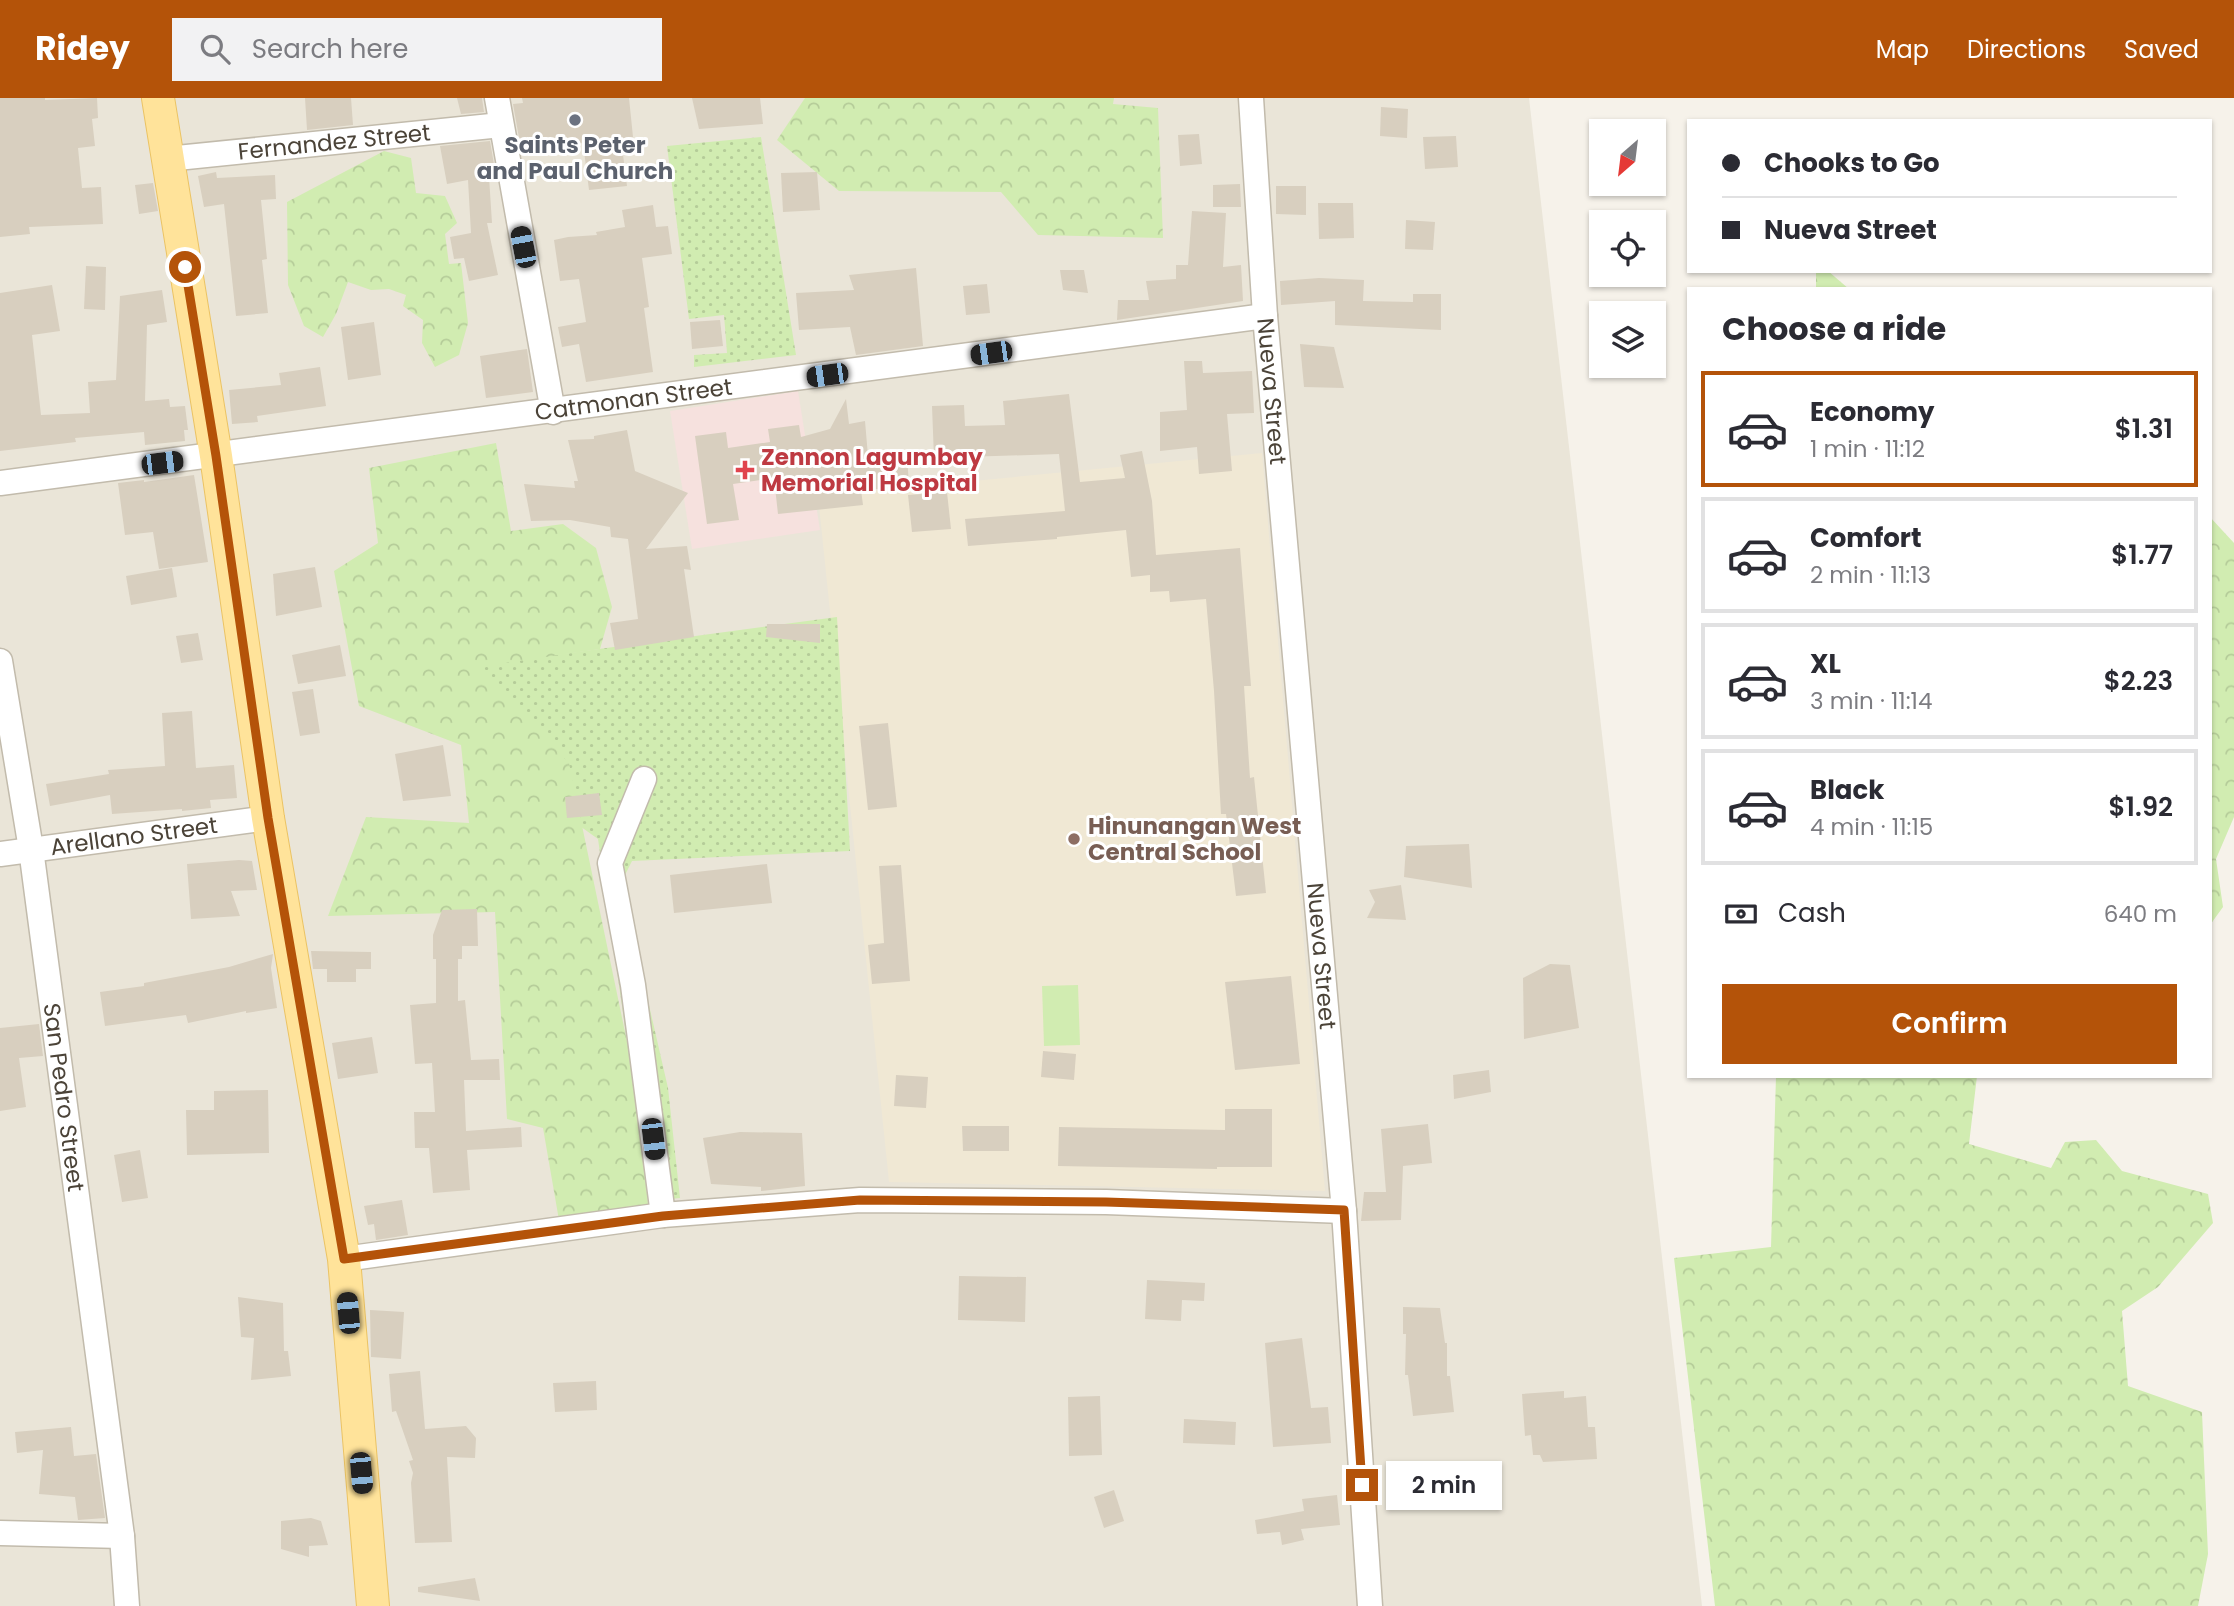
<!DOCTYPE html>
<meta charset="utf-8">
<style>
:root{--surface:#fff;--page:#f2f2f3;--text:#2b2b33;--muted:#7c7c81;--line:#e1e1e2;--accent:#b45309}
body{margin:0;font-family:Poppins,sans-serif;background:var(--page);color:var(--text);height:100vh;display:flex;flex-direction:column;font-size:26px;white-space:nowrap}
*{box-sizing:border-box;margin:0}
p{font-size:23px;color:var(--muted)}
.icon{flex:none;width:38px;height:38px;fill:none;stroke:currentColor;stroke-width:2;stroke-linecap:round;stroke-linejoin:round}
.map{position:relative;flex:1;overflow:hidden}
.side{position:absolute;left:1687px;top:189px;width:525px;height:791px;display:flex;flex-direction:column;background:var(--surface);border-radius:0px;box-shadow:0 2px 5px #0004}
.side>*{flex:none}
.guide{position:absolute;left:1687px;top:21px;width:525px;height:154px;border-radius:0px;box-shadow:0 2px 5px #0004;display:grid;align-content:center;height:154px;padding:0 35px;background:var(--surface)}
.needle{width:46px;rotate:208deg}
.buttons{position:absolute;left:1589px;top:21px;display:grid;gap:14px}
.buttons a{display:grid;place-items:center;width:77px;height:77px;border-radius:0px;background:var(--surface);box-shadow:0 2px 5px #0004;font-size:35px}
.end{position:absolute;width:32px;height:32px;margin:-16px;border:9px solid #b45309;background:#fff;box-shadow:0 0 0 4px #fff}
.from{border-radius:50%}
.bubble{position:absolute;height:49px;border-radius:0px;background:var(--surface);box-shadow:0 2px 5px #0004;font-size:23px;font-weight:600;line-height:49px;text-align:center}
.car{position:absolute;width:21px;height:42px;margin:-21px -10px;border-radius:9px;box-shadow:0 0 5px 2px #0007;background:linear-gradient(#222 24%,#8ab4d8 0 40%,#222 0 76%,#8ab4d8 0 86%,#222 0)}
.guide b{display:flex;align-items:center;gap:24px;height:66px;font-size:26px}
.guide b+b{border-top:2px solid var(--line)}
.guide i{width:18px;height:18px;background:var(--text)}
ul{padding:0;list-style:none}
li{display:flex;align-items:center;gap:21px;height:116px;margin:0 14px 10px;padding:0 21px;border:4px solid var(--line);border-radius:0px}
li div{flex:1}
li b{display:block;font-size:26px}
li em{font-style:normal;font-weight:600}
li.on{border-color:var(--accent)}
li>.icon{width:63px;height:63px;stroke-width:1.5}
h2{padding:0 35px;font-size:32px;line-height:84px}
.pay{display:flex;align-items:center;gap:18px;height:77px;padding:0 35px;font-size:26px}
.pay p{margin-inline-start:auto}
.button{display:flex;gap:14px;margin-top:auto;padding:14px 35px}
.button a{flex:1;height:80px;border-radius:0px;background:var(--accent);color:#fff;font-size:28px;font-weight:600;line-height:80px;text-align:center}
header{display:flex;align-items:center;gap:42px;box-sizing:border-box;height:98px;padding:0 35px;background:var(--accent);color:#fff}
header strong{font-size:33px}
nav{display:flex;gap:38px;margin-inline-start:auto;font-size:24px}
.search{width:490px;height:63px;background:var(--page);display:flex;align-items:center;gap:18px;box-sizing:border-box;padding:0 24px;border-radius:0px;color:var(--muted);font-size:26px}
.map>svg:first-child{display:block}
</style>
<header>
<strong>Ridey</strong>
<div class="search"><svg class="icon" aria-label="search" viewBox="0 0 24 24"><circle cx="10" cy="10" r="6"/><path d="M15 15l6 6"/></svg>Search here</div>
<nav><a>Map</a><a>Directions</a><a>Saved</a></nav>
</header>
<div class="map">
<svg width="2234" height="1508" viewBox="0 0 2234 1508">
<defs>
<pattern id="grass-dots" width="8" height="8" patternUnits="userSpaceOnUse" patternTransform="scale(1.75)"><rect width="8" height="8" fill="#d1ecb1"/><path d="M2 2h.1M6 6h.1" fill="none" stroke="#b5cc99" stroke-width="1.8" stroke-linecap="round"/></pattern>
<pattern id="forest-crowns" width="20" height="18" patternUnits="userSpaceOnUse" patternTransform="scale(1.75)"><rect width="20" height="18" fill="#d1ecb1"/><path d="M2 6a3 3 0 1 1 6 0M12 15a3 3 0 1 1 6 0" fill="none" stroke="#b5cc99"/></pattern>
</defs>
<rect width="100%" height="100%" fill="#f6f2ea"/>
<!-- residential -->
<path fill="#eae5d8" d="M0,0H1529L1702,1508H0Z"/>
<!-- education -->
<path fill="#f0e8d4" d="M1262,355L1325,1093L889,1084L818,398Z"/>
<!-- medical -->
<path fill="#f6e1de" d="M798,293L820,432L692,451L670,313Z"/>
<!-- grass -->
<g fill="url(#grass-dots)">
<path d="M761,39L796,257L694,269V257L727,255L724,217L689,221L667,48Z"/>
<path d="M837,519L850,753L632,763L621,785L668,990L680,1100L650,1103L598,741L504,674L473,568Z"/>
</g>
<!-- forest -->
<g fill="url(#forest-crowns)">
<path d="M805,0H1114L1113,6L1158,10L1163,140L1038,137L1001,94L839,93L777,42Z"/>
<path d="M384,53L411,60L416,95L445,98L457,125L445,136L449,166L461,165L468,225L459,257L435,269L422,245L423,222L403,208L406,197L389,191L371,192L348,184L336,216L323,239L304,228L288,187L287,104Z"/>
<path d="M1816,173H1828L1849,191H1816Z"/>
<path d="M496,345L511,433L563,426L596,450L612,509L600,551L477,569L569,665L635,982L648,1106L560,1128L543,1030L507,1021L495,814L328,818L366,719L469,725L461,647L359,608L334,473L378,445L369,370Z"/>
<path d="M2210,419L2234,445V719L2216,761L2223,809L2210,827Z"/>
<path d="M1776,978H1977L1969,1046L2051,1070L2065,1044L2096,1042L2122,1073L2208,1096L2213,1125L2158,1189L2122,1213L2128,1288L2202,1314L2208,1456L2198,1508H1715L1674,1160L1771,1149Z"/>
</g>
<!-- park -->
<path fill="#d1ecb1" d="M1078,887L1080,947L1044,948L1042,888Z"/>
<!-- building -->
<g fill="#d8cfbf">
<path d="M0,0H45V2L97,0L98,20L92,21L95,48L78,50L82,90L101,89L103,126L29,129L30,136L0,139Z"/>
<path d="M305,0H351L353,27L307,32Z"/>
<path d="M457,0H482L484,14L461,16Z"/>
<path d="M522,0H629L633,39L621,41L627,88L589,92L583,45L521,51L513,6L523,5Z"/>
<path d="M692,0H760L763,26L699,31Z"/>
<path d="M1381,9L1408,11L1407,40L1380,38Z"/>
<path d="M1199,36L1202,66L1180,68L1178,37Z"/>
<path d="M1456,38L1458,69L1425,71L1423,39Z"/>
<path d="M490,43L496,78L489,79L492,125H487L498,177L469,183L464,160L454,161L450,139L471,135L468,82L447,86L440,48Z"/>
<path d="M216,74L217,80L275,77L276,101L261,102L267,161L262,162L268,215L236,218L224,106L204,109L198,78Z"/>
<path d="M817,74L820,112L783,114L781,75Z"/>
<path d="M153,85L158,113L139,116L135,87Z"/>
<path d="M1240,86L1241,109H1213V87Z"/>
<path d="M1276,88H1306V117L1276,116Z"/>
<path d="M1318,105H1353L1354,140L1319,141Z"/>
<path d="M653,107L656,129L668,128L672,156L642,160L649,209L644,210L653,274L586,284L579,246L562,249L558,229L586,224L579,181L560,183L554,142L568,139L597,137L596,134L625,129L622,112Z"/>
<path d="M1192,113L1226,115L1223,169L1241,167L1243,203L1117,222L1118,202H1149L1146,183L1176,181V167H1188Z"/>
<path d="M1406,122L1435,124L1433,152L1405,151Z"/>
<path d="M86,168L106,169L105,212L84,211Z"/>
<path d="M916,170L923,248L856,257L850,229L799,232L796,195L854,192L849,177Z"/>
<path d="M1060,172H1084L1088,195L1063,192Z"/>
<path d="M1319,180L1364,182L1363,203L1413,204V196H1441V232L1335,227V203L1281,207L1280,183Z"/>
<path d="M987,186L990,215L966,217L963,188Z"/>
<path d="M52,187L60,233L32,237L41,317L90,315L88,284L116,282L120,198L162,192L167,224L147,227L145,303L169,301L170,309L185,308L188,332H184L185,343L145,347L144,334L75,340L76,344L0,353V195Z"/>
<path d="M720,222L723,248L692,251L690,224Z"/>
<path d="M374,224L381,277L348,282L341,229Z"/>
<path d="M1300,246L1334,249L1344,290L1304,289Z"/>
<path d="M527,251L533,294L486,300L480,258Z"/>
<path d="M1184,263H1202L1203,275L1252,273L1254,315L1227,316L1232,373L1199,376L1197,349L1160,353V314L1187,312Z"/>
<path d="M320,269L326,308L257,318L258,324L232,326L229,292L281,287L279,275Z"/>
<path d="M1069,296L1080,384L1125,380L1120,357L1142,353L1152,403L1156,457L1240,450L1251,588H1244L1250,680L1254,679L1266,795L1236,798L1226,716H1221L1214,593L1206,501L1170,504L1169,493L1150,494V477L1131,479L1126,432L1057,439V441L968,448L965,421L1065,413L1059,356L934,360L932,308L964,307L965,328L1005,327L1003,303Z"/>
<path d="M846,301L849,326L865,323L868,358L907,355L909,389L861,392L863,407L778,416L774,380L733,386L739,422L707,426L695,338L726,334L728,350L770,344L768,331L799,327L801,339L830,331Z"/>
<path d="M627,332L635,373L688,395L646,451L687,448L691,472L684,471L694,539L615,552L610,525L638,521L628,441L611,439L610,429L570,422L531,423L524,386L575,390L574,383H578L568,342L594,341V338Z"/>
<path d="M194,377L208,464L159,471L153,434L125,437L118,385L144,382V384Z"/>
<path d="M947,394L951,431L912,434L908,397Z"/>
<path d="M315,469L322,509L276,518L273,476Z"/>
<path d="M172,470L177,499L131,507L126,478Z"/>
<path d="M767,526H820V545L766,539Z"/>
<path d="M198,535L203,562L181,565L176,538Z"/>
<path d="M340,547L346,578L298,586L292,557Z"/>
<path d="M313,591L320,635L300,638L292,594Z"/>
<path d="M192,613L196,670L234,667L237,700L210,702L211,710L182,713V711L112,716L110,697L50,708L46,686L109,676L108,672L165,668L162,615Z"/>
<path d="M888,625L897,709L868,712L859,628Z"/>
<path d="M443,647L451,698L403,703L395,656Z"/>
<path d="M599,695L602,717L567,720L565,699Z"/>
<path d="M1469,746L1472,790L1404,779L1406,748Z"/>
<path d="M239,762L252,763L257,792L231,793L240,818L191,821L187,766Z"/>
<path d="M767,766L772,805L674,815L670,777Z"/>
<path d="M901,767L910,883L872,886L868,847L884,845L879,768Z"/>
<path d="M1401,787L1406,822L1367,820L1375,804L1369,792Z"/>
<path d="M477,811L478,848H462V861H458V903L465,902L471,962L499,961L500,982H464L466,1033L521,1029L522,1049L467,1052L470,1092L433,1095L429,1050H415L414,1014H435L432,965L415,966L410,907L436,905V861H433V837L442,812Z"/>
<path d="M311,853L371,854V871H356V884H327V871H313Z"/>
<path d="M273,856L271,870L277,910L246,915V913L188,925L186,917L105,928L100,894L144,888V885L229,869Z"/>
<path d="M1550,866L1570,867L1579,930L1524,941L1523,880Z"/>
<path d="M1291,878L1300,966L1235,972L1225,884Z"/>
<path d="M39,926L43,958L19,960L26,1009L0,1013V930Z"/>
<path d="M372,939L378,975L338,981L332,945Z"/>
<path d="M1043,953L1076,956L1074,982L1041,979Z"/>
<path d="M1489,972L1491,994L1454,1001L1453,977Z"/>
<path d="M896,977L928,979L926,1010L894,1008Z"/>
<path d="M268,992L269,1055L187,1057L186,1012H214V993Z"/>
<path d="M1225,1011H1272V1069H1217V1071L1058,1068L1059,1029L1225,1032Z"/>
<path d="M1428,1026L1432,1065L1403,1068L1401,1122L1361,1123L1364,1094H1386L1381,1031Z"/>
<path d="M962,1028H1009V1053H963Z"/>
<path d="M740,1034L802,1035L805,1088L761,1093V1089L711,1086L703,1040Z"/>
<path d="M140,1052L148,1100L122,1104L114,1057Z"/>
<path d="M402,1102L408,1137L376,1142L374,1126L368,1127L364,1108Z"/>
<path d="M959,1178L1026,1179L1025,1224L958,1222Z"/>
<path d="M1147,1182L1205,1185L1204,1203L1182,1202L1181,1223L1145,1221Z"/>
<path d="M238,1199L283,1205L284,1253H288L291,1278L251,1282L254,1240L241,1239Z"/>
<path d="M1403,1209L1440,1210L1445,1245H1447V1278H1450L1454,1314L1413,1318L1408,1277H1405L1406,1236H1403Z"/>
<path d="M370,1212L404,1214L401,1261L371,1259Z"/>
<path d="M1302,1240L1311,1310L1328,1309L1331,1345L1273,1349L1265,1245Z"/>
<path d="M420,1273L425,1331L466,1328L476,1340L475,1360L447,1359L452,1444L415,1445L411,1385L413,1375L409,1363L413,1362L396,1313L392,1314L389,1276Z"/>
<path d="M596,1283L597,1312L555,1314L553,1285Z"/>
<path d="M1564,1293V1300L1586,1298L1588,1329H1595L1597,1361L1543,1364L1540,1357H1533L1531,1337L1525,1338L1522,1296Z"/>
<path d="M1100,1298L1102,1357L1069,1358L1068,1299Z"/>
<path d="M1184,1321L1236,1324L1235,1347L1183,1345Z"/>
<path d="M71,1329L74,1358L96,1356L105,1420L78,1422L75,1399L39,1396L43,1352L17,1355L15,1334Z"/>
<path d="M1114,1392L1124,1423L1104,1430L1094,1399Z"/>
<path d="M1337,1397L1340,1427L1301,1431L1304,1442L1282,1447L1280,1434L1257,1436L1255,1422L1304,1413L1302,1401Z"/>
<path d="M311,1420L321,1423L328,1447L309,1448V1459L281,1451V1423Z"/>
<path d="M475,1480L480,1503L418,1494V1489Z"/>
</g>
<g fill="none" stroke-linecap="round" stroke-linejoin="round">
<defs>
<g id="minor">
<path d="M497,0L553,314"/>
<path id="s1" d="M1251,0L1265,218L1344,1113L1370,1508"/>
<path id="s2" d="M167,61L501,27"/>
<path id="s3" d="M0,385L1265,218"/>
<path id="s4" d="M0,563L31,751L122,1438L127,1508"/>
<path d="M644,681L610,765L633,887L663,1117"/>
<path id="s5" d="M0,756L268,720"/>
<path d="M344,1161L663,1117L860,1102L1106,1104L1344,1113"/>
<path d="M0,1435L122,1438"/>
</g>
<path id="major" d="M158,0L216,358L268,720L344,1161L373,1508"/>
</defs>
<!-- minor casing -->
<use href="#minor" stroke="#c2bbac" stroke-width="27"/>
<!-- major casing -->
<use href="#major" stroke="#ebc364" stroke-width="34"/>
<!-- minor -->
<use href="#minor" stroke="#fff" stroke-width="24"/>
<!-- major -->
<use href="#major" stroke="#ffe39a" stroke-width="32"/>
</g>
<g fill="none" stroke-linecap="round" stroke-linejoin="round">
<!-- route -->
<path stroke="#b45309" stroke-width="9" d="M185,169L216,358L268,720L344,1161L663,1118L860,1102L1106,1104L1344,1112L1362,1387"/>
</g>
<!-- markers -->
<circle fill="#6b7280" stroke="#fff" stroke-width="2.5" cx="575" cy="22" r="7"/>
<path fill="#e0444e" stroke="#fff" stroke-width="2.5" d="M741.5 361.5h7v7h7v7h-7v7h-7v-7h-7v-7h7z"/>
<circle fill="#8d6e63" stroke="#fff" stroke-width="2.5" cx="1074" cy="741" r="7"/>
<g text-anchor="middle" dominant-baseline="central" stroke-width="6" stroke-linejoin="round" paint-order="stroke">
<!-- street labels -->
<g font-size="23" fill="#4b4338" stroke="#fff">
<text stroke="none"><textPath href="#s2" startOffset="168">Fernandez Street</textPath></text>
<text stroke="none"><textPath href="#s1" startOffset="294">Nueva Street</textPath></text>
<text stroke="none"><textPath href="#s3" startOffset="639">Catmonan Street</textPath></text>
<text stroke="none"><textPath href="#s5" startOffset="135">Arellano Street</textPath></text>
<text stroke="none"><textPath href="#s1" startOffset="861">Nueva Street</textPath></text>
<text stroke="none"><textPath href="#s4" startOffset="441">San Pedro Street</textPath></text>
</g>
<!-- worship labels -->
<g font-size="23" font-weight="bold" fill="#5b616d" stroke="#fff">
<text x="575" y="47">Saints Peter<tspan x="575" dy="26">and Paul Church</tspan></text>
</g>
<!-- health labels -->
<g font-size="23" font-weight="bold" fill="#be3a42" stroke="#fff" text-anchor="start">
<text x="761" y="359">Zennon Lagumbay<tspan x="761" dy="26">Memorial Hospital</tspan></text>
</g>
<!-- education labels -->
<g font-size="23" font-weight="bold" fill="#785e54" stroke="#fff" text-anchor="start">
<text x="1088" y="728">Hinunangan West<tspan x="1088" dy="26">Central School</tspan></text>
</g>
</g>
</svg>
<div class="buttons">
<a><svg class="needle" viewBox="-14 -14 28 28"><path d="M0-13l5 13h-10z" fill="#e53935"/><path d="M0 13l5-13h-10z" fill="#7c7c81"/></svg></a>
<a><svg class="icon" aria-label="locate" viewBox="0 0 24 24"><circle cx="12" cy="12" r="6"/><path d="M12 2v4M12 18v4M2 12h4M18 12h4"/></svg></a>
<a><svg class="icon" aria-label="layers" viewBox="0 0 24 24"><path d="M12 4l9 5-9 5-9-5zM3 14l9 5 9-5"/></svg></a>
</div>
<i class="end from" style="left:185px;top:169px"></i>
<i class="end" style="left:1362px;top:1387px"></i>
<div class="bubble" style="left:1386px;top:1363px;width:116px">2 min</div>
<i class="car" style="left:523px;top:149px;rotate:349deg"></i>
<i class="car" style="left:991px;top:255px;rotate:262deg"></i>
<i class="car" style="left:827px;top:277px;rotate:262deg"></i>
<i class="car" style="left:162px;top:365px;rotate:83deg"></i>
<i class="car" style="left:653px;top:1041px;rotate:173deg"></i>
<i class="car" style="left:348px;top:1215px;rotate:355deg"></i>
<i class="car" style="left:361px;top:1375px;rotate:175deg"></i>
<div class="guide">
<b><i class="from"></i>Chooks to Go</b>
<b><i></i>Nueva Street</b>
</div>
<section class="side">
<h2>Choose a ride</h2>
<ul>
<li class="on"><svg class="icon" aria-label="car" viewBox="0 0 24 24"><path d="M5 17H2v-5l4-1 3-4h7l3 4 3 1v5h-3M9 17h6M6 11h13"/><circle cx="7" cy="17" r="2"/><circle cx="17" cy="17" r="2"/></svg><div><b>Economy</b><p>1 min · 11:12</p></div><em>$1.31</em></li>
<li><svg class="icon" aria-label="car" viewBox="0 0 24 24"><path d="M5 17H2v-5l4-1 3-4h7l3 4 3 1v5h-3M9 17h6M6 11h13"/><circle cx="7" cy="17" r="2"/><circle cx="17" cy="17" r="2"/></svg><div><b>Comfort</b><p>2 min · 11:13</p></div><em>$1.77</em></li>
<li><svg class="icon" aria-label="car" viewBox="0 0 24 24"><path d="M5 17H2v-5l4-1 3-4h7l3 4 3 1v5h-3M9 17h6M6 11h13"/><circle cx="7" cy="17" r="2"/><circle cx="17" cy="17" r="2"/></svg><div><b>XL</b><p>3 min · 11:14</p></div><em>$2.23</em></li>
<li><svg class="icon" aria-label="car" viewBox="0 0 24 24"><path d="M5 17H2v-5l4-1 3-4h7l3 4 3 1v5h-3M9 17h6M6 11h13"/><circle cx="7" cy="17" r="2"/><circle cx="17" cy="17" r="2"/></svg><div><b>Black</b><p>4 min · 11:15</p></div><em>$1.92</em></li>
</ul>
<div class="pay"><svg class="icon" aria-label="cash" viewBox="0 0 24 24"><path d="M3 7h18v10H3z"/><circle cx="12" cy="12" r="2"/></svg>Cash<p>640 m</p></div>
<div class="button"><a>Confirm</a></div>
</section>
</div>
